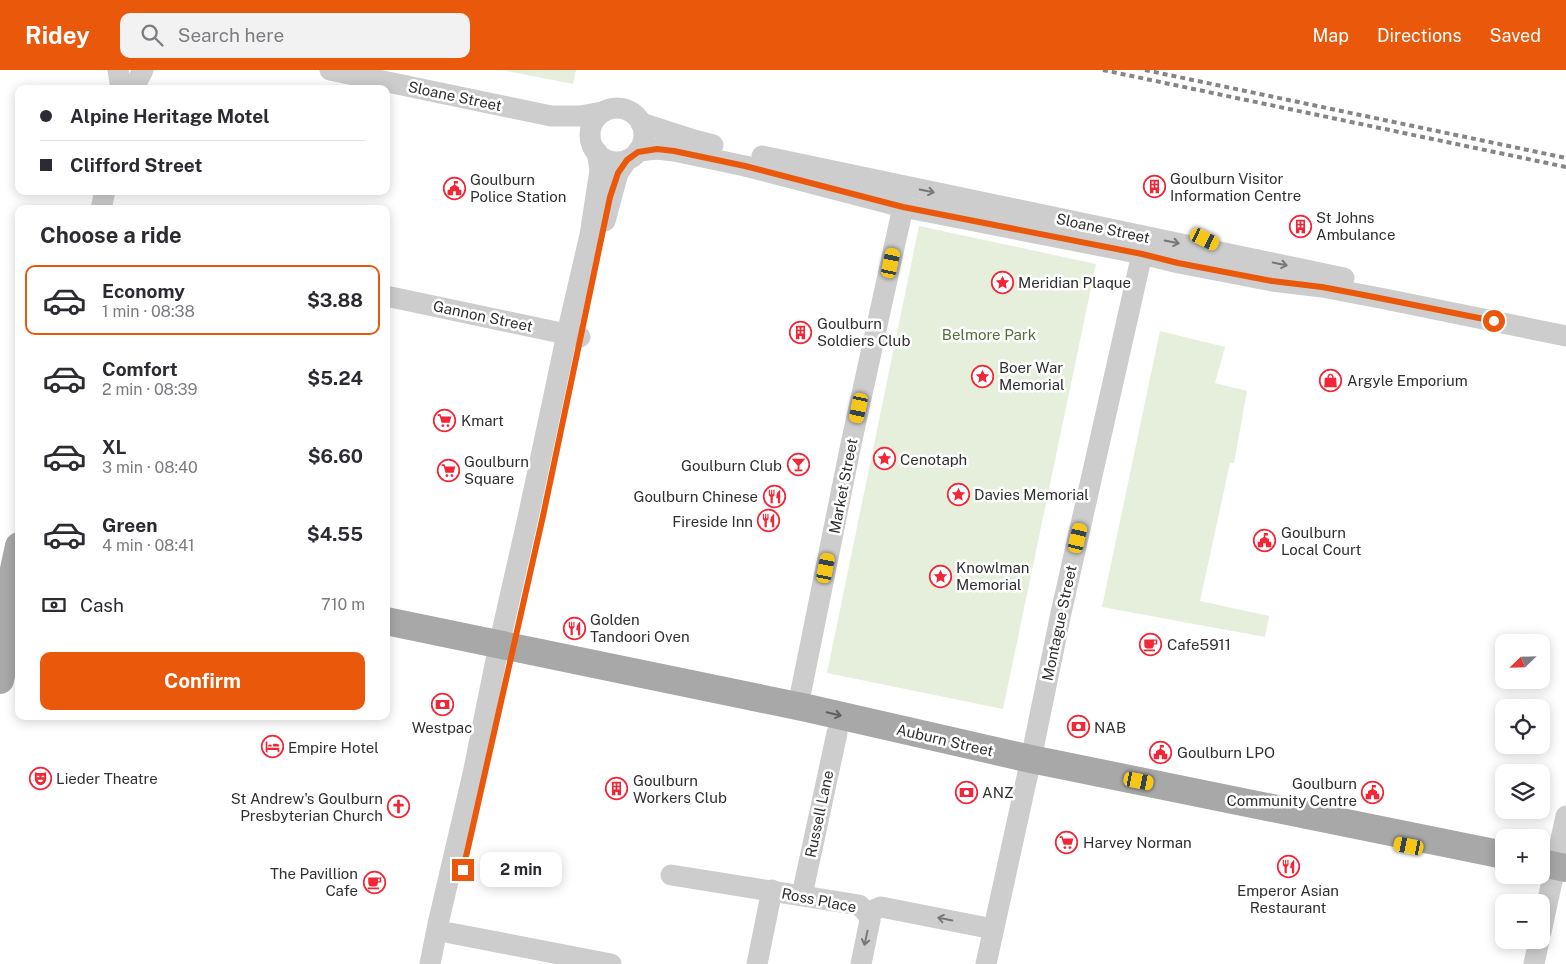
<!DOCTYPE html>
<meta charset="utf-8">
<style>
:root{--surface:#fff;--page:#f2f2f3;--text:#2b2b33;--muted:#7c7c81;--line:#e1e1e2;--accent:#ea580c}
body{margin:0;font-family:"Public Sans",sans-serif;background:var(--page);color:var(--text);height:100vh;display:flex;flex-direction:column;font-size:19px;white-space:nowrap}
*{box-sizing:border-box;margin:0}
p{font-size:16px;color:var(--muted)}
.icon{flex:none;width:28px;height:28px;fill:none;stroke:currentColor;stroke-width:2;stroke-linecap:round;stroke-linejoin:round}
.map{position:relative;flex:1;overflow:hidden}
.drawer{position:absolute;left:15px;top:135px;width:375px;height:515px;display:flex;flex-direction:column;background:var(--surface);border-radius:10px;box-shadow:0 2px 12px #0003}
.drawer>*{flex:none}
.guide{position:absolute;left:15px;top:15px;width:375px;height:110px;border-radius:10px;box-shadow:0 2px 12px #0003;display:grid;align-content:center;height:110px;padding:0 25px;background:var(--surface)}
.needle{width:32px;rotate:247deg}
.fabs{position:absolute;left:1495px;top:564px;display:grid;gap:10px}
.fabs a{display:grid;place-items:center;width:55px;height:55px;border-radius:10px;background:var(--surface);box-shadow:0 2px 12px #0003;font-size:25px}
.end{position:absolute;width:22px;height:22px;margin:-11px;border:6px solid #ea580c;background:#fff;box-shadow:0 0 0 2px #fff}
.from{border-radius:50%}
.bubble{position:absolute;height:35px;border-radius:10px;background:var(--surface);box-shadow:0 2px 12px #0003;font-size:16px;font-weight:700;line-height:35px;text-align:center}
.car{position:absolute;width:15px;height:30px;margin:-15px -8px;border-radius:6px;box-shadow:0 0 4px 1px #0007;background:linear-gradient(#f5c518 24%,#345 0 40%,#f5c518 0 76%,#345 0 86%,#f5c518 0)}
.guide b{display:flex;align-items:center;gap:18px;height:48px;font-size:19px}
.guide b+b{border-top:1px solid var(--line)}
.guide i{width:12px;height:12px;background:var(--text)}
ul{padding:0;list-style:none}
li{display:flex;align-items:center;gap:15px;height:70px;margin:0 10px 8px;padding:0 15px;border:2px solid transparent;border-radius:10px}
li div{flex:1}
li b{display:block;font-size:19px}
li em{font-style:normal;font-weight:700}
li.on{border-color:var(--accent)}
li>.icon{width:45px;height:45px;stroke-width:1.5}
h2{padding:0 25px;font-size:22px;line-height:60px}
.pay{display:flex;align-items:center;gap:12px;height:55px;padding:0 25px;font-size:19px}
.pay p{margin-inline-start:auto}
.primary-button{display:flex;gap:10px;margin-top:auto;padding:10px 25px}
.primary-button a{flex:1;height:58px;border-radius:10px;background:var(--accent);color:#fff;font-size:20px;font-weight:700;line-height:58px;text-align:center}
header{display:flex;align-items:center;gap:30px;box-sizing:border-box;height:70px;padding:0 25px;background:var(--accent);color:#fff}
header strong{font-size:24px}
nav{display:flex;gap:28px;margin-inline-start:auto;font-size:18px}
.search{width:350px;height:45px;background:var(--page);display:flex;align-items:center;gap:12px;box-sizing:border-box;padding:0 18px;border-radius:10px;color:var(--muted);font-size:19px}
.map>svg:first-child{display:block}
</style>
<header>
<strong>Ridey</strong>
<div class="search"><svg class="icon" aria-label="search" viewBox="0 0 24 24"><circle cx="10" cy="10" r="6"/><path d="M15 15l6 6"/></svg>Search here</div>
<nav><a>Map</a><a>Directions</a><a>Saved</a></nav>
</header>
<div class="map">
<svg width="1566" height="894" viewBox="0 0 1566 894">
<rect width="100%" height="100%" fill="#fff"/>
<!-- green -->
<g fill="#e6eedc">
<path d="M502,0H576L573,14Z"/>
<path d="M919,156L1096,194L1003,639L827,603Z"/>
<path d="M1160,261L1225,277L1215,313L1247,321L1234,393H1230L1200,531L1269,546L1265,567L1102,537Z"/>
</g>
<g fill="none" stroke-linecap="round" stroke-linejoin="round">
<!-- minor -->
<g stroke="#cdcdcd" stroke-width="21">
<path d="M118,0L121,19"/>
<path d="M330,0L551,46H580L602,42"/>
<path d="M133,19L143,0"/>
<circle cx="617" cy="65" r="27"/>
<path d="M641,53L694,70L713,75"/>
<path d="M638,81L657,79L674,81L745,96L903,137L1142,184L1179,193L1272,211L1322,217L1385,229L1566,266"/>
<path d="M762,86L1344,208"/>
<path d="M101,139L105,121"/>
<path d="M605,151L618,103L627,90"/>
<path d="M386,226L580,267"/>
<path d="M798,636L851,374L903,137L900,130L895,126"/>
<path d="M671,805L859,835L867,843L870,850L861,894"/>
<path d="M802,825L837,663"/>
<path d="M867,843L881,837L993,859"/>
<path d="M1541,862L1566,746"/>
<path d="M450,863L611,894"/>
<path d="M430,894L438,854L473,704L499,575L529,443L567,264L590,165L600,100L597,82"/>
<path d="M757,894L772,820"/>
<path d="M986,894L1031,689L1061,543L1142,184L1135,173H1132"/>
<path d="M1534,894L1539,870"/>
</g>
<!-- major -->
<g stroke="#a8a8a8" stroke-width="28">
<path d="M386,551L807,638L1031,689L1504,785"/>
<path d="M0,610L8,573L2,555L19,476"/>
<path d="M1541,793L1566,798"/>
</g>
<!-- rail -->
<g stroke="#858585" stroke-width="4" stroke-dasharray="5 4" stroke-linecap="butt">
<path d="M1103,0L1566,97"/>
<path d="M1145,0L1566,88"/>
</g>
</g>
<!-- one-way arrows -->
<defs><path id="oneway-shaft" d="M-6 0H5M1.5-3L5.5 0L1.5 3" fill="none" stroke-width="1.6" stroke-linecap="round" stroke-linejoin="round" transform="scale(1.25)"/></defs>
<g stroke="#777">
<use href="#oneway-shaft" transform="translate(927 121) rotate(12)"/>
<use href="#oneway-shaft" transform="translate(1172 172) rotate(12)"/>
<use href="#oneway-shaft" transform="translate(1280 194) rotate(12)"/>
<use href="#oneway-shaft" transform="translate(945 849) rotate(-169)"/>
<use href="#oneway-shaft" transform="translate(866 868) rotate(102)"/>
</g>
<use stroke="#606060" href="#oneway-shaft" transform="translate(834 644) rotate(13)"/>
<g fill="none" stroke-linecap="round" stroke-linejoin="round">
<!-- route -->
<path stroke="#ea580c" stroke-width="6" d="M463,800L543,446L610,127L618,103L627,90L638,82L657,79L674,81L745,96L903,137L1142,184L1178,193L1272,211L1322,217L1369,226L1494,251"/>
</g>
<!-- icons -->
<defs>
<symbol id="building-ring" viewBox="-11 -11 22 22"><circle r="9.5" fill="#fff" stroke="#f22636" stroke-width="1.5"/><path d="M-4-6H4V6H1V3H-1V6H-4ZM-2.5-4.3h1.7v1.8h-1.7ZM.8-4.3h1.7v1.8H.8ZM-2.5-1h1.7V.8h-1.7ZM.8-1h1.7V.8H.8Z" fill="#f22636"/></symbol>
<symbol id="civic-ring" viewBox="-11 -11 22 22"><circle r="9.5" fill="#fff" stroke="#f22636" stroke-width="1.5"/><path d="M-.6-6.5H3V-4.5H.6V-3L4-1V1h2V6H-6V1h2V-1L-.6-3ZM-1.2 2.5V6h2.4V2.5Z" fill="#f22636"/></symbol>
<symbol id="sight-ring" viewBox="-11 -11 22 22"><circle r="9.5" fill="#fff" stroke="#f22636" stroke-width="1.5"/><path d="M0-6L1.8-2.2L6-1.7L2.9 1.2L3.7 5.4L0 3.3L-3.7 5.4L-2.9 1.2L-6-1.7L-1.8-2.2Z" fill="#f22636"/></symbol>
<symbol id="shop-ring" viewBox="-11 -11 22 22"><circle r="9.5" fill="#fff" stroke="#f22636" stroke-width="1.5"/><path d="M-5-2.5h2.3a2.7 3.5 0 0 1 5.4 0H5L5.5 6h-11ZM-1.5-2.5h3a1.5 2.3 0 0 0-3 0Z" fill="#f22636"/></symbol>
<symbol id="supermarket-ring" viewBox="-11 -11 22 22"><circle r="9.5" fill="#fff" stroke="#f22636" stroke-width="1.5"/><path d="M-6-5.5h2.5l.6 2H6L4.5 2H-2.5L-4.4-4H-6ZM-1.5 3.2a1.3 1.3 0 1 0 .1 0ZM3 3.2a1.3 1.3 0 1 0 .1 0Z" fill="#f22636"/></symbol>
<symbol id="bar-ring" viewBox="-11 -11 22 22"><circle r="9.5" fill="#fff" stroke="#f22636" stroke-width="1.5"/><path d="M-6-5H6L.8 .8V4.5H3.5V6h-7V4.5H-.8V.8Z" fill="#f22636"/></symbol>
<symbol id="restaurant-ring" viewBox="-11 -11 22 22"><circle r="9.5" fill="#fff" stroke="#f22636" stroke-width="1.5"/><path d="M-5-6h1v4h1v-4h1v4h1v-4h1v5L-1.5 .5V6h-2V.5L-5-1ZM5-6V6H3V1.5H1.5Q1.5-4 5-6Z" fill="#f22636"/></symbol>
<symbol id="cafe-ring" viewBox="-11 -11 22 22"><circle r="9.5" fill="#fff" stroke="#f22636" stroke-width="1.5"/><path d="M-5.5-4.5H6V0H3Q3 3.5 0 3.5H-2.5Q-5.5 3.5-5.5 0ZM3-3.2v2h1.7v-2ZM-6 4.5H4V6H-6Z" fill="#f22636"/></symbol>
<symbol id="bank-ring" viewBox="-11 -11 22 22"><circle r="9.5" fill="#fff" stroke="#f22636" stroke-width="1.5"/><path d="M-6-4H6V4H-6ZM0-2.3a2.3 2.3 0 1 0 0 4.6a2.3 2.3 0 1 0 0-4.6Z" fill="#f22636"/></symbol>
<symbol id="hotel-ring" viewBox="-11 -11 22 22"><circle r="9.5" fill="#fff" stroke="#f22636" stroke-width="1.5"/><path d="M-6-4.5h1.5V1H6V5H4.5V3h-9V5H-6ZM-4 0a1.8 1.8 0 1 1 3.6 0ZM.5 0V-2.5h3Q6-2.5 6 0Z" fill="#f22636"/></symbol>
<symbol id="theatre-ring" viewBox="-11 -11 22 22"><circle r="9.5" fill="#fff" stroke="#f22636" stroke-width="1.5"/><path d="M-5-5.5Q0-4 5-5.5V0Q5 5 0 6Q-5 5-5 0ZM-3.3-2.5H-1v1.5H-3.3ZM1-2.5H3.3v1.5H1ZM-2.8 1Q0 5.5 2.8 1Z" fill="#f22636"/></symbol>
<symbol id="church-ring" viewBox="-11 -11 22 22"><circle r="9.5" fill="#fff" stroke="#f22636" stroke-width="1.5"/><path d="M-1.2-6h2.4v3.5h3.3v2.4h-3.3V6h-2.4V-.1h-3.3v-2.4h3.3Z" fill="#f22636"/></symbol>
</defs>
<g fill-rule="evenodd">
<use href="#building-ring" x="1142" y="104" width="25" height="25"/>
<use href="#civic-ring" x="442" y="106" width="25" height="25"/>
<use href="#building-ring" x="1288" y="144" width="25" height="25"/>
<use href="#sight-ring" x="990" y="200" width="25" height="25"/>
<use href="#building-ring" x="788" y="250" width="25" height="25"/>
<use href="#sight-ring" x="970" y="294" width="25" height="25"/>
<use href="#shop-ring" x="1318" y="298" width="25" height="25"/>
<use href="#supermarket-ring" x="432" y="338" width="25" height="25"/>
<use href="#sight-ring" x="872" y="376" width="25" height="25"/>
<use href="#bar-ring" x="786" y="382" width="25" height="25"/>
<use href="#supermarket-ring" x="436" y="388" width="25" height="25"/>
<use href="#sight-ring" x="946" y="412" width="25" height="25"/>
<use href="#restaurant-ring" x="762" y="414" width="25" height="25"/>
<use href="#restaurant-ring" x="756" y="438" width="25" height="25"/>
<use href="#civic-ring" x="1252" y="458" width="25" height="25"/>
<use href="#sight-ring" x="928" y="494" width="25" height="25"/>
<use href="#restaurant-ring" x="562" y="546" width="25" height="25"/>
<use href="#cafe-ring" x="1138" y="562" width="25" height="25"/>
<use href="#bank-ring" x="430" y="622" width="25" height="25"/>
<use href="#bank-ring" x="1066" y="644" width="25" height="25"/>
<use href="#hotel-ring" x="260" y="664" width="25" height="25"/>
<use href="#civic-ring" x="1148" y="670" width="25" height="25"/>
<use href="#theatre-ring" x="28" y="696" width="25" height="25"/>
<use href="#building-ring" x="604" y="706" width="25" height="25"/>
<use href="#bank-ring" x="954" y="710" width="25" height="25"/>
<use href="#civic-ring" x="1360" y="710" width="25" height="25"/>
<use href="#church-ring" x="386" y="724" width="25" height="25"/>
<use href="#supermarket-ring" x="1054" y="760" width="25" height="25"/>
<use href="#restaurant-ring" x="1276" y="784" width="25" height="25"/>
<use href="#cafe-ring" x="362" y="800" width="25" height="25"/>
</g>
<g text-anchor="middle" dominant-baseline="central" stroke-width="5" stroke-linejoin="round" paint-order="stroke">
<!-- street labels -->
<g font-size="15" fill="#303030" stroke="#fff">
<text transform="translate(455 26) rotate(12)">Sloane Street</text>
<text transform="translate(1103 158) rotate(12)">Sloane Street</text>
<text transform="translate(483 246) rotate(12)">Gannon Street</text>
<text transform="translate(843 416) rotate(-79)">Market Street</text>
<text transform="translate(1059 553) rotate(-78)">Montague Street</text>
<text transform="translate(945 670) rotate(13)">Auburn Street</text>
<text transform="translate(819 744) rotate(-78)">Russell Lane</text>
<text transform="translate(819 830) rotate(11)">Ross Place</text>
</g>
<!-- poi labels -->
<g font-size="15" fill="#303030" stroke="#fff" text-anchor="start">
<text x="1170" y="108">Goulburn Visitor<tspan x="1170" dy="17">Information Centre</tspan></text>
<text x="470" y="109">Goulburn<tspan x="470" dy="17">Police Station</tspan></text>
<text x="1316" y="147">St Johns<tspan x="1316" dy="17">Ambulance</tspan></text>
<text x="1018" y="212">Meridian Plaque</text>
<text x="817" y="253">Goulburn<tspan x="817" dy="17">Soldiers Club</tspan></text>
<text x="999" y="297">Boer War<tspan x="999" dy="17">Memorial</tspan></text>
<text x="1347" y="310">Argyle Emporium</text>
<text x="461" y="350">Kmart</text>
<text x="900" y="389">Cenotaph</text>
<text x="464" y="391">Goulburn<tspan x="464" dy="17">Square</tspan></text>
<text x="782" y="395" text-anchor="end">Goulburn Club</text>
<text x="974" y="424">Davies Memorial</text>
<text x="758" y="426" text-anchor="end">Goulburn Chinese</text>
<text x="753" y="451" text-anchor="end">Fireside Inn</text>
<text x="1281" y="462">Goulburn<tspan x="1281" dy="17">Local Court</tspan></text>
<text x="956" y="497">Knowlman<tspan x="956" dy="17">Memorial</tspan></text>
<text x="590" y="549">Golden<tspan x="590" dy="17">Tandoori Oven</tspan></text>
<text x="1167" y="574">Cafe5911</text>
<text x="442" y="657" text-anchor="middle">Westpac</text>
<text x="1094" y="657">NAB</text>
<text x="288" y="677">Empire Hotel</text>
<text x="1177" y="682">Goulburn LPO</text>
<text x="56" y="708">Lieder Theatre</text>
<text x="633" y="710">Goulburn<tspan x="633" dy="17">Workers Club</tspan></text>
<text x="1357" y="713" text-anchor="end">Goulburn<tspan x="1357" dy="17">Community Centre</tspan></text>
<text x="982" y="722">ANZ</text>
<text x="383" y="728" text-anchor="end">St Andrew's Goulburn<tspan x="383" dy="17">Presbyterian Church</tspan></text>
<text x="1083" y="772">Harvey Norman</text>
<text x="358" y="803" text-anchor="end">The Pavillion<tspan x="358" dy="17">Cafe</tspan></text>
<text x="1288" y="820" text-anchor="middle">Emperor Asian<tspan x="1288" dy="17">Restaurant</tspan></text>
</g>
<!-- park labels -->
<g font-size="15" fill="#526f39" stroke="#fff">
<text x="989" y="264">Belmore Park</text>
</g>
</g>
</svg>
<div class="fabs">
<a><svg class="needle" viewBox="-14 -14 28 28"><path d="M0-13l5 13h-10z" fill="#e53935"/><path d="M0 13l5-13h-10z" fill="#7c7c81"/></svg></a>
<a><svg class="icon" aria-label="locate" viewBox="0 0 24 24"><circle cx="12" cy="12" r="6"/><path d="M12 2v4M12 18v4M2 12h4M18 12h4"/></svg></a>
<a><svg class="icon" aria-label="layers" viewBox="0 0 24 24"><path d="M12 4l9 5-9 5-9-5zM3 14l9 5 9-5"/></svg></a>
<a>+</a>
<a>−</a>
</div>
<i class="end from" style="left:1494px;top:251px"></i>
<i class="end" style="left:463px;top:800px"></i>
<div class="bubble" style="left:480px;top:782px;width:82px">2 min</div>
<i class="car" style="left:1205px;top:169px;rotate:116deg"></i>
<i class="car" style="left:891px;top:193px;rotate:12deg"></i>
<i class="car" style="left:859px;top:338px;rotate:192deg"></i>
<i class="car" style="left:1078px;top:468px;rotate:13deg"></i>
<i class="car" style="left:826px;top:498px;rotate:11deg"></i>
<i class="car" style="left:1139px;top:711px;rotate:101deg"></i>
<i class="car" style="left:1409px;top:776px;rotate:281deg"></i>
<div class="guide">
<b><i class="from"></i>Alpine Heritage Motel</b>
<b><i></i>Clifford Street</b>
</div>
<section class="drawer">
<h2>Choose a ride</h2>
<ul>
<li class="on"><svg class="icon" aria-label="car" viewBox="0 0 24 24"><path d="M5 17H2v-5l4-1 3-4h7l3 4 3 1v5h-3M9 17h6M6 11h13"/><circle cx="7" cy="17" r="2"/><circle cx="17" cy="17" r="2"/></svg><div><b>Economy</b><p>1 min · 08:38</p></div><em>$3.88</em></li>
<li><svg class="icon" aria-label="car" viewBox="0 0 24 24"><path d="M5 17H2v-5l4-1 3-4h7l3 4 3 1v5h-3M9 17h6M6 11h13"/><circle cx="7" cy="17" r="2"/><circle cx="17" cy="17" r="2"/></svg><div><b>Comfort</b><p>2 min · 08:39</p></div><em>$5.24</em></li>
<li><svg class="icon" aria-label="car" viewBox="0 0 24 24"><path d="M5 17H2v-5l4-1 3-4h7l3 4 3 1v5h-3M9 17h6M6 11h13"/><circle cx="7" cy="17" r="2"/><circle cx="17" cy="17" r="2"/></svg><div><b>XL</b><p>3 min · 08:40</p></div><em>$6.60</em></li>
<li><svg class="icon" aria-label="car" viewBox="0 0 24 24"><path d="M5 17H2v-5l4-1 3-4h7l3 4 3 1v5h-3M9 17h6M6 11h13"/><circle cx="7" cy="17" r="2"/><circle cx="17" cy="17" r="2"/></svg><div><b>Green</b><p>4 min · 08:41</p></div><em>$4.55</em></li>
</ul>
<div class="pay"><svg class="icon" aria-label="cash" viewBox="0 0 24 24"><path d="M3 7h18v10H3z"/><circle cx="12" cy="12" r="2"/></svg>Cash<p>710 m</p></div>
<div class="primary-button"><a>Confirm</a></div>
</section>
</div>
